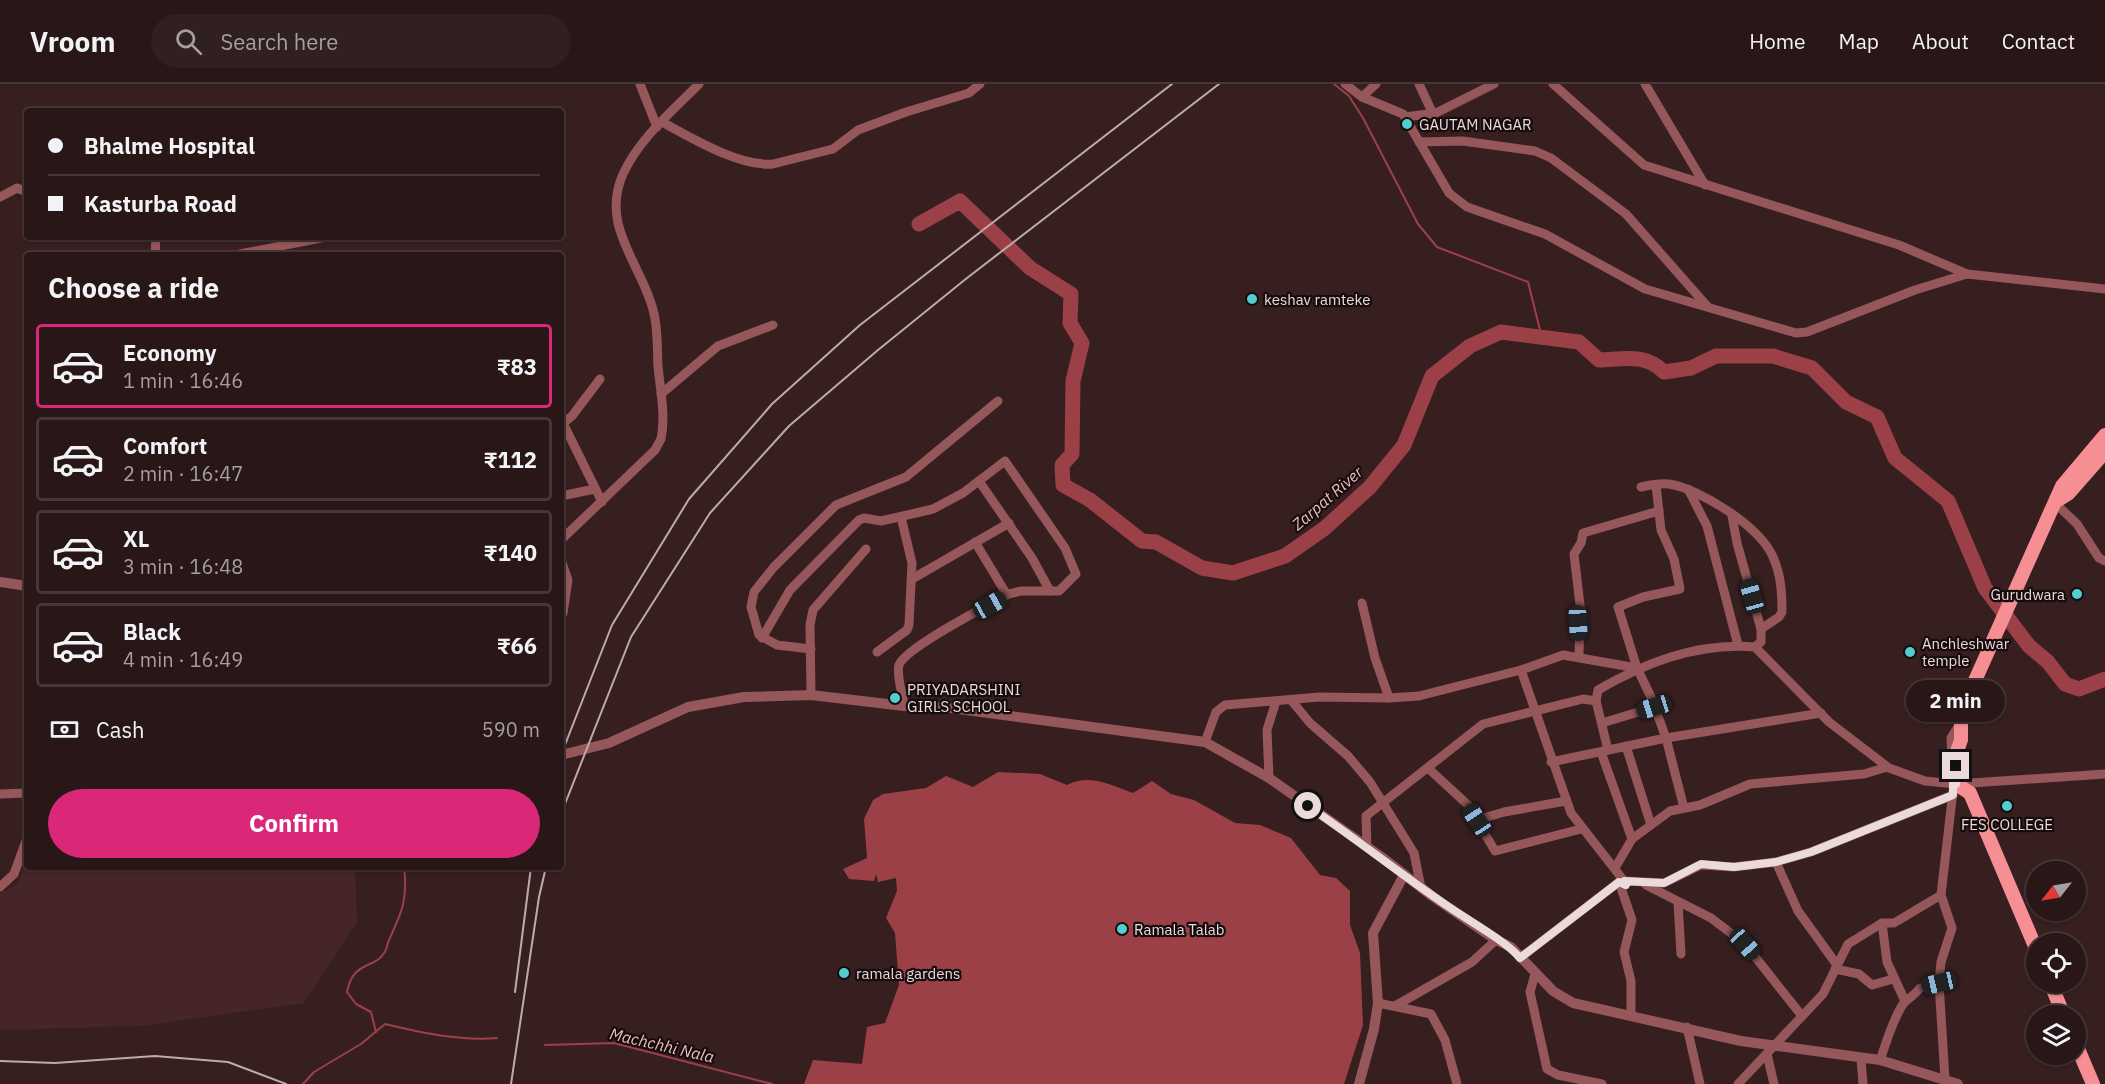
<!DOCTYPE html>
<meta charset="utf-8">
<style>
:root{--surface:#291718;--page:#312021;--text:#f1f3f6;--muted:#a59fa2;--line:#453637;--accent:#db2777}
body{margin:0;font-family:"IBM Plex Sans",sans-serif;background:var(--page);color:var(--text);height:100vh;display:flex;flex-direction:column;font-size:22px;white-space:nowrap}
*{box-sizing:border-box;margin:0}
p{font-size:20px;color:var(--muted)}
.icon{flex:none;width:33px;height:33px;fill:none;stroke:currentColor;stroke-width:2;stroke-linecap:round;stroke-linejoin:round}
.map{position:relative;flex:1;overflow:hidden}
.panel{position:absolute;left:24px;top:168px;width:540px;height:618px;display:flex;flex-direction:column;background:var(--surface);border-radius:6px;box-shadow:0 2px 4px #0004,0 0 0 2px var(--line)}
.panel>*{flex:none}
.hud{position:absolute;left:24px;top:24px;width:540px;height:132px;border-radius:6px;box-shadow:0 2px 4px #0004,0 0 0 2px var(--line);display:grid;align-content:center;height:132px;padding:0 24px;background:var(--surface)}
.needle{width:39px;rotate:239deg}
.controls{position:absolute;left:2026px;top:777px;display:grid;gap:12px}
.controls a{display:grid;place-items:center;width:60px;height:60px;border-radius:50%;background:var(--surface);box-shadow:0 2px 4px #0004,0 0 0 2px var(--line);font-size:30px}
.end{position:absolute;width:27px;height:27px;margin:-14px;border:8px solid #ebdada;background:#111;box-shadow:0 0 0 3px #111}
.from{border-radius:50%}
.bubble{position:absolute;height:42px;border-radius:21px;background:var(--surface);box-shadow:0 2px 4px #0004,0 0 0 2px var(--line);font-size:20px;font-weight:800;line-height:42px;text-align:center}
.car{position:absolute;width:18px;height:36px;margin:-18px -9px;border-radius:8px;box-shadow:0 0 4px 2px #0007;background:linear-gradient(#222 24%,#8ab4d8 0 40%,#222 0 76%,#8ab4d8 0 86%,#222 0)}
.hud b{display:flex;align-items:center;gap:21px;height:57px;font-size:22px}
.hud b+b{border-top:2px solid var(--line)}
.hud i{width:15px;height:15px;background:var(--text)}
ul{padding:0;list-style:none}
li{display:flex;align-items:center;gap:18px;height:84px;margin:0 12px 9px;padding:0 12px;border:3px solid var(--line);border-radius:6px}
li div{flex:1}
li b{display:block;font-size:22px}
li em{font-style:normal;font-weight:800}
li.selected{border-color:var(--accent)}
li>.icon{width:54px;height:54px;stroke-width:1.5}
h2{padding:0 24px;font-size:27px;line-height:72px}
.pay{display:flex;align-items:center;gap:15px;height:66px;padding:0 24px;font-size:22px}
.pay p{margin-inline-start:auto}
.action{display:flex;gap:12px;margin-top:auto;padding:12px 24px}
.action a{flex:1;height:69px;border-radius:36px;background:var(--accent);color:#fff;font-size:24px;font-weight:800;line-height:69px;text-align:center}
header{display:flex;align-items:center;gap:36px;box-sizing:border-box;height:84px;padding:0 30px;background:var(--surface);border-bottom:2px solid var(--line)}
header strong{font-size:28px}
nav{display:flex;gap:33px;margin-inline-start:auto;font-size:21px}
.search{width:420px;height:54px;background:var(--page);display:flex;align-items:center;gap:15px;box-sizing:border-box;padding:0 21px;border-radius:33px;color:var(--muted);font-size:22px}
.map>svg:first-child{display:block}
</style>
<header>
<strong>Vroom</strong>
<div class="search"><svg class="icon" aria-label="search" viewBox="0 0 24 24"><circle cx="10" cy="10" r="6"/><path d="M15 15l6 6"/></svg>Search here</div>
<nav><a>Home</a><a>Map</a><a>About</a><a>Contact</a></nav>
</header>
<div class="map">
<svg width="2105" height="1000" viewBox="0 0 2105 1000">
<rect width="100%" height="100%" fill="#371f20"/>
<!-- built -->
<path fill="#452527" d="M27,775V783H355L357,838L304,919L142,942L0,946V809L17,801Z"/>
<!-- water -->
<path fill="#9c4048" d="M998,688L1040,690L1067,701C1088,689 1112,701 1133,709L1152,697L1171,710L1194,716L1235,739L1260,741L1291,754L1320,791L1336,794L1350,807V841L1360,869L1363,941L1344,1000H804L813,976L862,980L867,943L885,939L899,901L895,849L886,834L897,807L896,794L878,798L876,790L874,797L849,795L843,785L867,774L864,735L873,716L883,710L926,704L946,692L973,703Z"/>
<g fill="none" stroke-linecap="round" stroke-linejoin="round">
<!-- stream -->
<g stroke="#9c4048" stroke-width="2">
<path d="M1334,0L1349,12L1363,34L1418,140L1437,163L1528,198L1542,254"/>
<path d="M376,948L371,928L356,920L347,908C353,876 375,885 384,869C387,866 387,860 389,856C402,828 408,815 404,783"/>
<path d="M545,961L614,959L772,1000"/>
<path d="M303,1000L314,988L361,960L385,940C422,949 459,957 497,954"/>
</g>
<!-- river -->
<path stroke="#9c4048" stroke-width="15" d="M919,140L960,117L1030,184L1071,210L1070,239L1082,259L1073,297L1072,370L1062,381L1063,401L1090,416L1142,457L1156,458L1202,484L1233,489L1285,472L1325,444L1370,403L1404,361L1432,292L1470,262L1501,248L1579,258L1599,276C1624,275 1645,269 1664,288L1691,284L1716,272H1773L1812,284L1846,318L1877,333L1895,374L1948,417L1985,504L2029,562L2048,578L2065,600L2079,605L2105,595"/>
<!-- minor -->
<g stroke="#95575a" stroke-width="9">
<path d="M640,0L657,43"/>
<path d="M1345,0L1362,13L1403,30L1449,109L1467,123L1545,150L1645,205L1796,249L1807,248L1915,206L1967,190"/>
<path d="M1419,0L1433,30"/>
<path d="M1553,0L1644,81L1899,161L1967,190L2105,205"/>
<path d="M1645,0L1705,101"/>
<path d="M1362,13L1376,0"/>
<path d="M1405,33L1436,29L1494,0"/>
<path d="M662,38C691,54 740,83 773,80L833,65L858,46L906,28L969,9L980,0"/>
<path d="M1419,58L1463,57L1535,67L1551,74L1626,130L1707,222"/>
<path d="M0,113L17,104L27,108"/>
<path d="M155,171L156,153"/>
<path d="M235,171L326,153"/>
<path d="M661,310L718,262L773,241"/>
<path d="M561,335L602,418"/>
<path d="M561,341L572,332L600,295"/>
<path d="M979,397L1032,474L1050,507"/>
<path d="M1656,401L1661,446L1674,475L1680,505L1643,513L1618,523L1637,584L1651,613L1666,654L1684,724"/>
<path d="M1641,403C1650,401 1660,399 1669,400C1701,405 1760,443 1773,473C1781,491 1782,509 1782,528L1779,533L1761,545V558L1755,563"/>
<path d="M1688,405L1707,442L1738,561"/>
<path d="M561,412L595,405"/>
<path d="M2056,420L2077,440L2099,474L2105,477"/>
<path d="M1732,432L1737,459L1761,545"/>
<path d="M561,456L655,366L661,355C666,331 660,305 658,282C657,261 658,239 651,219C637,175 601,140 623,90C639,55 672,27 699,0"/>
<path d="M975,458L1007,511"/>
<path d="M561,476L568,496L563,529"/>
<path d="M912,495L1009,439"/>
<path d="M1362,519L1375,574L1389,614"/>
<path d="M762,554L790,506L859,436L864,434L881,437L933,425L963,409L1005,377L1065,464L1076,490L1059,507H1021L1009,510C989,521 906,563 899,581C896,591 903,611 904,622"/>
<path d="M811,565L777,561L759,551L751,523L754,508L773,484L836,421L906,393L998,317"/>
<path d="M877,568L907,546L909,541L912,479L901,433"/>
<path d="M1579,573L1580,521L1574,470L1581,459L1583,449L1659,427"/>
<path d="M1637,584L1563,571L1521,586L1571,729L1624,797L1664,799L1701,781L1734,783L1776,778L1811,768L1953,711"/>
<path d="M811,611L810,541L813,526L866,465"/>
<path d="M1291,616L1310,639L1348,672L1370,698L1414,769L1421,804"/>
<path d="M1596,617L1608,666"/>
<path d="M1602,639L1655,623"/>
<path d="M1205,658L1216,628L1225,621L1319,613L1389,614L1419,612L1521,586"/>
<path d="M1626,662L1651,741"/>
<path d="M1601,668L1632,755"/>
<path d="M1952,675L1951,654L1959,641"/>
<path d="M1551,678L1666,654L1821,629"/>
<path d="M1429,685L1468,721L1495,767L1581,745"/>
<path d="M1269,694L1267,646L1276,617"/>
<path d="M0,710L27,709"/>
<path d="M1477,736L1504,728L1566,717"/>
<path d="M1367,763L1366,732L1483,640L1583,615L1596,617L1598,606C1644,579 1700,558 1755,563L1829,638L1889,684L1925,697L1956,700L2105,690"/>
<path d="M1776,778L1798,827L1837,881"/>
<path d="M1615,784L1632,755L1670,727L1700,721L1750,700L1864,690L1887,683"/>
<path d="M1619,798L1632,836L1624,868L1631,897V932"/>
<path d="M1646,801L1711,834L1745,860L1802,932"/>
<path d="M0,803L14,790L27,754"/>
<path d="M1941,811L1952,844L1941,878L1939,899L1945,995"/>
<path d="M1678,819L1681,870"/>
<path d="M1882,839L1887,878L1905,917"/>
<path d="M1520,874L1619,798L1622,800"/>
<path d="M1835,885L1859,890L1872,901L1893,895"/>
<path d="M1535,890L1530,908L1547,985L1558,991L1602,1000"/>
<path d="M1378,919L1431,930L1445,956L1457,1000"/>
<path d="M1395,922L1472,878L1496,856"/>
<path d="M1687,943L1700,1000"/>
<path d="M1767,970L1774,1000"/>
<path d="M1861,975L1863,1000"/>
<path d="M1880,976C1887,957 1892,937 1903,920C1907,915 1915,911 1920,904L1939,899"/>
<path d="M1738,1000L1823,910L1848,860L1882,839H1894L1941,811L1953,707"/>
</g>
<!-- tertiary -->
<g stroke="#95575a" stroke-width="10">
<path d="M0,498L27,502"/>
<path d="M561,671L609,659L688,623L744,613L811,611L904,622L951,624L1205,658L1269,694L1383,774L1432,812L1496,856L1511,863L1553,907L1573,919L1741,957L1880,976L1958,1000"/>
<path d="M1359,1000L1374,945L1378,919L1373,849L1404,791"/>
</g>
<!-- primary -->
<g stroke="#f58f93" stroke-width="14">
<path d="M2058,416L2069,409L2105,368"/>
<path d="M1956,670L1961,656V631L1969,610L2062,402L2105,351"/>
<path d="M1956,682V700L1970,709L2037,867"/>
<path d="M2050,898L2064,932"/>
<path d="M2076,960L2093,1000"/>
</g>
<!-- rail -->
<g stroke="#bdaaab" stroke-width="2">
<path d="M561,671L612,541L689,415L772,320L860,241L1172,0"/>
<path d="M561,730L631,553L710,429L789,342L878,266L967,194L1219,0"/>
<path d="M515,908L531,783"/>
<path d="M0,977L55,979L155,972L228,978L286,1000"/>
<path d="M511,1000L539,813L546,783"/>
</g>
</g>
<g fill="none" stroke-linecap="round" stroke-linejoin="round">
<!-- route -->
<path stroke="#ebdada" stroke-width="8" d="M1308,722C1355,754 1399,789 1446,821C1466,835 1506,857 1520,874L1619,798L1626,801L1624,797L1664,799L1701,780L1734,783L1776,778L1811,768L1953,711V700H1956V682"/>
</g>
<!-- markers -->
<g fill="#52cdd0" stroke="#170c0d" stroke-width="2">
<circle cx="1407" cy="40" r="6"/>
<circle cx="1252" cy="215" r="6"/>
<circle cx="2077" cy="510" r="6"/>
<circle cx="1910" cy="568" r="6"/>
<circle cx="895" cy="614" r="6"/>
<circle cx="2007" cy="722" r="6"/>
<circle cx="1122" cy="845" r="6"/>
<circle cx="844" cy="889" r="6"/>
</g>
<g text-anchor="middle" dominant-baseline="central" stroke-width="4.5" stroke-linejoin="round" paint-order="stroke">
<!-- poi labels -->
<g font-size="15" fill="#ebdada" stroke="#170c0d" text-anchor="start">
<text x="1419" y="40">GAUTAM NAGAR</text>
<text x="1264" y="215">keshav ramteke</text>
<text x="2065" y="510" text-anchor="end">Gurudwara</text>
<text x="1922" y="559">Anchleshwar<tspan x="1922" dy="17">temple</tspan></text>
<text x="907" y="605">PRIYADARSHINI<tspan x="907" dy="17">GIRLS SCHOOL</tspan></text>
<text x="2007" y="740" text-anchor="middle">FES COLLEGE</text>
<text x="1134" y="845">Ramala Talab</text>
<text x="856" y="889">ramala gardens</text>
</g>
<!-- water labels -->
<g font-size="16" font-style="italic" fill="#f1bcbd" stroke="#170c0d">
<text transform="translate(1327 414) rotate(-41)">Zarpat River</text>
<text transform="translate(662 961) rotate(13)">Machchhi Nala</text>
</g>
</g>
</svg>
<div class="controls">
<a><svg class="needle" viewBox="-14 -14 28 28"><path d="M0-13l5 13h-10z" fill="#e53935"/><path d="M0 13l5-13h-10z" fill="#a59fa2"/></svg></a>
<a><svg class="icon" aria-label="locate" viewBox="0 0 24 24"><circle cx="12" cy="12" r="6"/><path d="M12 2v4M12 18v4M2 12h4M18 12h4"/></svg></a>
<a><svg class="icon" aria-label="layers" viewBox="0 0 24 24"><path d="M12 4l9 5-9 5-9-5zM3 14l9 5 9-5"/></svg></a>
</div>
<i class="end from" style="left:1308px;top:722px"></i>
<i class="end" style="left:1956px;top:682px"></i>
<div class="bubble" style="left:1906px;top:596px;width:99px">2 min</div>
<i class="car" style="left:1752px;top:512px;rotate:344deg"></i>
<i class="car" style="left:990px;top:521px;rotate:61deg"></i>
<i class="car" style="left:1578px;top:539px;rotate:177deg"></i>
<i class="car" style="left:1654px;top:623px;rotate:253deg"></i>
<i class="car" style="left:1477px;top:736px;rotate:327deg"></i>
<i class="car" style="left:1745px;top:860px;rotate:138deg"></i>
<i class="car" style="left:1939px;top:899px;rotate:257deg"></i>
<div class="hud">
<b><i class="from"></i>Bhalme Hospital</b>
<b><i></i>Kasturba Road</b>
</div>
<section class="panel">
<h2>Choose a ride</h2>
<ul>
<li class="selected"><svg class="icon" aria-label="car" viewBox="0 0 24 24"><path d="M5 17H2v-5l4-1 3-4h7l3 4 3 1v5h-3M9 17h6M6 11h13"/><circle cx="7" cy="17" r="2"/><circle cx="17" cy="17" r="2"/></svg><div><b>Economy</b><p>1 min · 16:46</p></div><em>₹83</em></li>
<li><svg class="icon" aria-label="car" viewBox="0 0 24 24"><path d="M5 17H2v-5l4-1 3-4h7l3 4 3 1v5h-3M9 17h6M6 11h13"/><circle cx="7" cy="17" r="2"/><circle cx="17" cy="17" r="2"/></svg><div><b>Comfort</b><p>2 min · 16:47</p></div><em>₹112</em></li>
<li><svg class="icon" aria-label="car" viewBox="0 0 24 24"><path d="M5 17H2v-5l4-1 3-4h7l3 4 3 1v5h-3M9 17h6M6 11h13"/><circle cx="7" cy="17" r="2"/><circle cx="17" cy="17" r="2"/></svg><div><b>XL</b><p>3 min · 16:48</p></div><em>₹140</em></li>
<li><svg class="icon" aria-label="car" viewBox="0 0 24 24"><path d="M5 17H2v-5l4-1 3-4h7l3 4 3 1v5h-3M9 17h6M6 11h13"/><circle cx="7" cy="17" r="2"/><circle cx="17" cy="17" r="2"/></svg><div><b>Black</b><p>4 min · 16:49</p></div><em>₹66</em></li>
</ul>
<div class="pay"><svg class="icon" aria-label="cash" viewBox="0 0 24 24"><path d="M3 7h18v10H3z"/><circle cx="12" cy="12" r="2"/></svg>Cash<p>590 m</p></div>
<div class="action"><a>Confirm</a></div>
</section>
</div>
